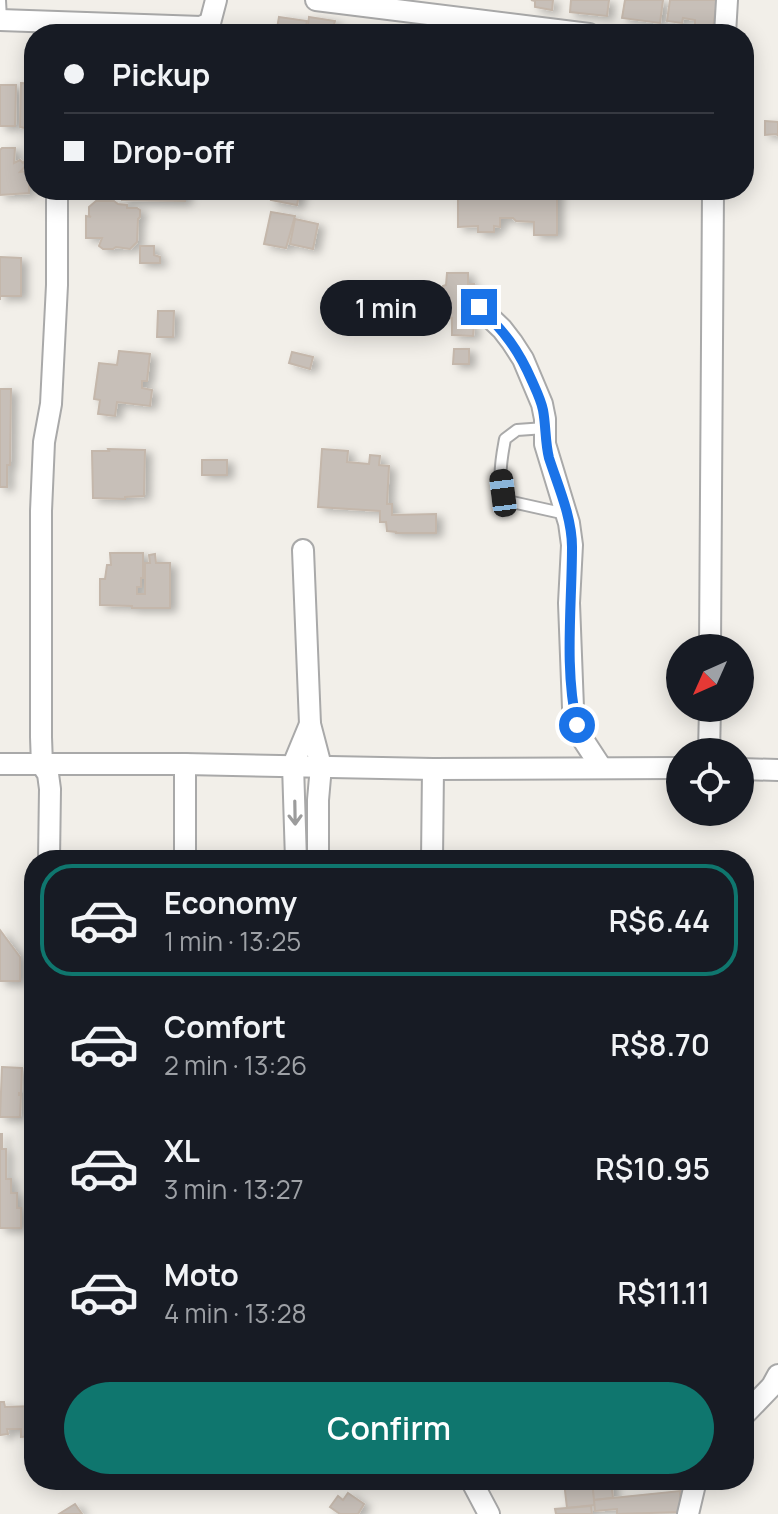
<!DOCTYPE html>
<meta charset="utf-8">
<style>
:root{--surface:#171b24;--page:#20242c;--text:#f1f3f6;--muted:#9ea1a6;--line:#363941;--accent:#0f766e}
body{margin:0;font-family:Manrope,sans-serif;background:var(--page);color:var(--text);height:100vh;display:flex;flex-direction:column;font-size:30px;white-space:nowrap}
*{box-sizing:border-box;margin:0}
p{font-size:26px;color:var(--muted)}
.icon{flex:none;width:44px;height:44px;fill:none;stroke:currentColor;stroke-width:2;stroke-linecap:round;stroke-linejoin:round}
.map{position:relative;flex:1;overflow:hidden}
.panel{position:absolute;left:24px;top:850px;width:730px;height:640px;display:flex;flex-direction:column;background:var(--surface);border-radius:32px;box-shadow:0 4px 20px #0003}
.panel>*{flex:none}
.top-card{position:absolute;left:24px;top:24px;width:730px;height:176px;border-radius:32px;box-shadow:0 4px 20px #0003;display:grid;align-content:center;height:176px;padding:0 40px;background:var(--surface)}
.needle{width:52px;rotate:225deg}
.tools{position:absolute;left:666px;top:634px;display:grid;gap:16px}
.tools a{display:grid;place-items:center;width:88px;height:88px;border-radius:50%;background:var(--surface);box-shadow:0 4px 20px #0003;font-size:40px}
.end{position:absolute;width:36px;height:36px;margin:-18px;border:10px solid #1a73e8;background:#fff;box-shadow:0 0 0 4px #fff}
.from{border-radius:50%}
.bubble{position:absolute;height:56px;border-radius:28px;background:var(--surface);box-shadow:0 4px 20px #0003;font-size:26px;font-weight:600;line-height:56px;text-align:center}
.car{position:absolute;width:24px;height:48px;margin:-24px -12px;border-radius:10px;box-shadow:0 0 6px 2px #0007;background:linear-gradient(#222 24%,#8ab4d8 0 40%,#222 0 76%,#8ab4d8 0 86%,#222 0)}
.top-card b{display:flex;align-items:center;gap:28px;height:76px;font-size:30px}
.top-card b+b{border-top:2px solid var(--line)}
.top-card i{width:20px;height:20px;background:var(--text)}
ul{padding:14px 0 0;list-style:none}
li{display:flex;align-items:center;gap:24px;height:112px;margin:0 16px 12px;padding:0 24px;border:4px solid transparent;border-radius:32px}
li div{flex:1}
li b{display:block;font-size:30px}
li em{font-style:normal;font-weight:600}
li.active{border-color:var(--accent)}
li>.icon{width:72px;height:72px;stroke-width:1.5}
.button{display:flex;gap:16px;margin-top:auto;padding:16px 40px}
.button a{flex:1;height:92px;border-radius:48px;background:var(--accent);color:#fff;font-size:32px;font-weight:600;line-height:92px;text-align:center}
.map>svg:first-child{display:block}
</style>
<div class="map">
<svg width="778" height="1514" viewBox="0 0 778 1514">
<defs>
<filter id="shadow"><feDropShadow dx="6" dy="3.5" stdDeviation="4" flood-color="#0004"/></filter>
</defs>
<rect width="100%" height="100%" fill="#f2efe9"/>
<!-- building -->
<g fill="#c7bfb8" stroke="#c4b7ab" stroke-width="2" filter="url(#shadow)">
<path d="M531,0H553L552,10L535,7V1Z"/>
<path d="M571,0H609L607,16L570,12Z"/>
<path d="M625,0H663L660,23L622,18Z"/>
<path d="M670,0H717L713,28L695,25V20L683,18L682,23L667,21Z"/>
<path d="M279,17L307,21L305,34H276Z"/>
<path d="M309,17L335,21L334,25L345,29L344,34H307Z"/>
<path d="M411,23L426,25L425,34H400H410Z"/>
<path d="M21,83L34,84V137H29V129L20,127Z"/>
<path d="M0,85H16L15,126H0Z"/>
<path d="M765,121L778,122V136L777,134L765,135Z"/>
<path d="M2,148H15L14,163L20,160L23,163L26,159L29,162L20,172L29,171V193L0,195V150Z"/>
<path d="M122,190H181L185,191V201L122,200Z"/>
<path d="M273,190H300L297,205L271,200Z"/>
<path d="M458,190H557V235H534V222L516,221L513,218H500V227L494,226V232H478V226L458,227Z"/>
<path d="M96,201H114L118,204L127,205V208H137L140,210V217L138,219L137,242L130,249L116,247L113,249H103L99,246L102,238H86V216L91,217L89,216V207Z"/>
<path d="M271,212L295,216L286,248L264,244Z"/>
<path d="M295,219L318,224L313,249L290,244Z"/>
<path d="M140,246H154V255L160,257V263H140Z"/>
<path d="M0,257L21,258V296H0V300Z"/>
<path d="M447,273H468V284H474L471,318H467V325H474L473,336L452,335V318L447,319L446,308H442V296H446L444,294L443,286L446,285Z"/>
<path d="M158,311H174L173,337H157Z"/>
<path d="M454,349H469V364H453Z"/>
<path d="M119,351L150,354L147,381H142V388L152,390L150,406L117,402L115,416L98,414L100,400L94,399L99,363L117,365Z"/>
<path d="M292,352L313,357L310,369L289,363Z"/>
<path d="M0,389H11L10,463V465H7V487H0Z"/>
<path d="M108,449L145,450L144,496L125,497V499L93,498L92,451H109Z"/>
<path d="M322,449L348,451L347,462L369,464L370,455L380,456L379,465L389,466L387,504H392V515L436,514V533H396V532L387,531L386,522H380V511L318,507Z"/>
<rect x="202" y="460" width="25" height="15"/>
<path d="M110,553H143V578H141V587H137V594H145V563H150L149,555L155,554L156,563H170V608H132V606L100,605V579H105L107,565H111Z"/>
<path d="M0,930L20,957V981H0Z"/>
<path d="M2,1067L22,1068L21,1093H19V1095H21L20,1117H0Z"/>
<path d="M0,1134H2V1149H6V1179H11V1193H17V1208H21V1228H0Z"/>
<path d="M0,1402H4L5,1407L34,1406V1436L21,1437V1429H7L8,1434L0,1435Z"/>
<path d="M567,1480H592L595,1505L567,1508L564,1482H567Z"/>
<path d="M592,1480H612L611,1481L613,1498L594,1500Z"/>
<path d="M680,1491L681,1512L617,1514V1509L595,1511L594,1500Z"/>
<path d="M348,1493L364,1504L358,1514H340L330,1507L338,1496L343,1500Z"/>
<path d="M75,1504L82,1514H59Z"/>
<path d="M591,1506L592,1514H556L555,1509Z"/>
</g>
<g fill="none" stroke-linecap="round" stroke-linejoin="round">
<defs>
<g id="service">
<path d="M0,0L1,20"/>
<path d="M545,428L517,430L505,439C502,456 494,491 512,502L566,514"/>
</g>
<g id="minor">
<path d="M316,0L589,34"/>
<path d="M0,20L201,27L210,23L216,0"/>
<path d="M725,34L727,0"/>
<path d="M479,307L502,329L512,342L523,359L542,404L545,419V444L569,523L572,545L569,603L573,708L577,725L582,738L601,767"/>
<path d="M303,550L310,724L321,766L318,800V860"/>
<path d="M710,648L713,190"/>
<path d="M709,752L710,708"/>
<path d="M0,764H185L433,769L680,768"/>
<path d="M740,769L778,770"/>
<path d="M49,860L50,789L48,774L42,765L41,737V511L44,442L51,404L57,285V190"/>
<path d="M185,860V764"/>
<path d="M296,860L293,765L310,724"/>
<path d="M432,860L433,769"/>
<path d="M744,1415L772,1386L778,1375"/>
<path d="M471,1480L489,1514"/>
<path d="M688,1514L696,1480"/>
</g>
</defs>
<!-- service casing -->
<use href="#service" stroke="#a9a9a9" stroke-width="14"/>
<!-- minor casing -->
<use href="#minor" stroke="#a9a9a9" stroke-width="24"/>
<!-- service -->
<use href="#service" stroke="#fff" stroke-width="10"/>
<!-- minor -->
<use href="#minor" stroke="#fff" stroke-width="20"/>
</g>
<!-- one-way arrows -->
<defs><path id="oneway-shaft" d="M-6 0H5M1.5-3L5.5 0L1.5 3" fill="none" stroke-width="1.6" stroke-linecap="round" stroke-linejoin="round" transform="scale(2)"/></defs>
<use stroke="#9c9c9c" href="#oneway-shaft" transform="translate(295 813) rotate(89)"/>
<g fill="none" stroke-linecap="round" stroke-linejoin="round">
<!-- route -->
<path stroke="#1a73e8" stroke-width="10" d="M479,307C504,331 518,349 532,381C536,390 541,400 543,410C546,426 545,442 549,458C558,486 572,517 572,547C572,605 564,669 577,725"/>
</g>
</svg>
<div class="tools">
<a><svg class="needle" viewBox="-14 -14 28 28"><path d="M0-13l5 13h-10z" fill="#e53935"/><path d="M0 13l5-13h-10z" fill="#9ea1a6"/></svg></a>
<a><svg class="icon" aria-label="locate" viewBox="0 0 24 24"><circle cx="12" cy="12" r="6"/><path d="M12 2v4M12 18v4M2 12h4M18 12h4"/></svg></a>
</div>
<i class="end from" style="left:577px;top:725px"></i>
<i class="end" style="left:479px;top:307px"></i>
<div class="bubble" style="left:320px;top:280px;width:132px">1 min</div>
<i class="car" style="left:503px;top:493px;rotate:353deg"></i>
<div class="top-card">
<b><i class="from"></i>Pickup</b>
<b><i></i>Drop-off</b>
</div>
<section class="panel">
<ul>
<li class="active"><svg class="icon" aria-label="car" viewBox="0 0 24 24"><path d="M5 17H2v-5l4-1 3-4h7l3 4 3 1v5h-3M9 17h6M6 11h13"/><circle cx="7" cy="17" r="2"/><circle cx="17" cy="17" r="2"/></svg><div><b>Economy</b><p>1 min · 13:25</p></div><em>R$6.44</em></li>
<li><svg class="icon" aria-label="car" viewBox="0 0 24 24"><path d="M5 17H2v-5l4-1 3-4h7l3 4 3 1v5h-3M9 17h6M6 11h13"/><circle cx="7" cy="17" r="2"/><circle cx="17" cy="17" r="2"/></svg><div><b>Comfort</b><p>2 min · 13:26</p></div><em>R$8.70</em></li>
<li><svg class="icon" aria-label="car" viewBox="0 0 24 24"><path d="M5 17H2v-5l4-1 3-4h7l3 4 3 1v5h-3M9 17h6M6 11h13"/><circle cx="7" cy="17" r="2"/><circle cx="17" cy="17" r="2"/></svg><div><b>XL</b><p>3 min · 13:27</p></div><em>R$10.95</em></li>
<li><svg class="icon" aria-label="car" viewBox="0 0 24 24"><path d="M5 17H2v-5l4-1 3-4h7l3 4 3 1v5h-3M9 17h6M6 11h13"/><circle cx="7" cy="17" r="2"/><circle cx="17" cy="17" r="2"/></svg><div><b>Moto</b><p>4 min · 13:28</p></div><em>R$11.11</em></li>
</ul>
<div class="button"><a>Confirm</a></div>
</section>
</div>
